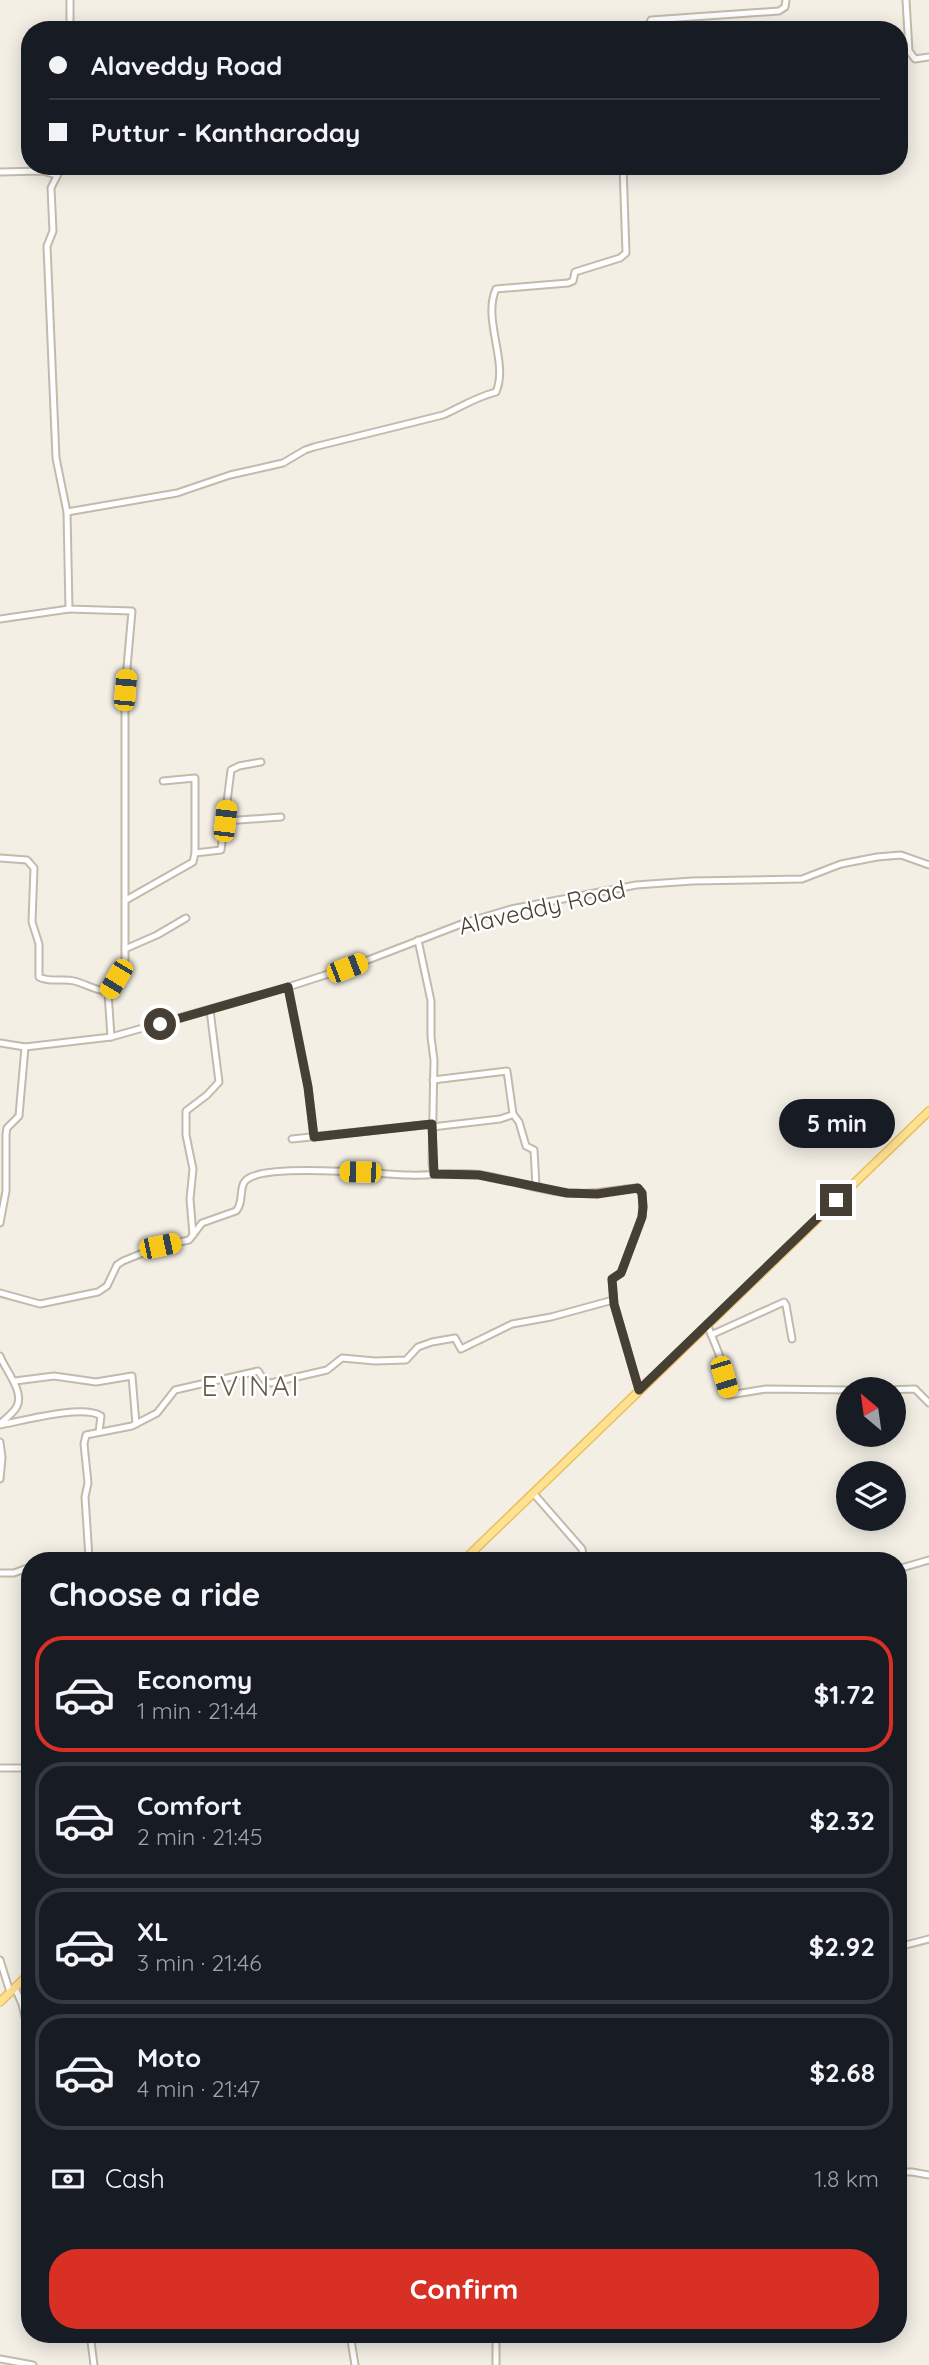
<!DOCTYPE html>
<meta charset="utf-8">
<style>
:root{--surface:#171b24;--page:#242831;--text:#f1f3f6;--muted:#9ea1a6;--line:#363941;--accent:#d93025}
body{margin:0;font-family:Quicksand,sans-serif;background:var(--page);color:var(--text);height:100vh;display:flex;flex-direction:column;font-size:26px;white-space:nowrap}
*{box-sizing:border-box;margin:0}
p{font-size:23px;color:var(--muted)}
.icon{flex:none;width:38px;height:38px;fill:none;stroke:currentColor;stroke-width:2;stroke-linecap:round;stroke-linejoin:round}
.map{position:relative;flex:1;overflow:hidden}
.drawer{position:absolute;left:21px;top:1552px;width:886px;height:791px;display:flex;flex-direction:column;background:var(--surface);border-radius:28px;box-shadow:0 4px 18px #0003}
.drawer>*{flex:none}
.hud{position:absolute;left:21px;top:21px;width:887px;height:154px;border-radius:28px;box-shadow:0 4px 18px #0003;display:grid;align-content:center;height:154px;padding:0 28px;background:var(--surface)}
.needle{width:46px;rotate:331deg}
.tools{position:absolute;left:836px;top:1377px;display:grid;gap:14px}
.tools a{display:grid;place-items:center;width:70px;height:70px;border-radius:50%;background:var(--surface);box-shadow:0 4px 18px #0003;font-size:35px}
.end{position:absolute;width:32px;height:32px;margin:-16px;border:9px solid #463f34;background:#fff;box-shadow:0 0 0 4px #fff}
.from{border-radius:50%}
.bubble{position:absolute;height:49px;border-radius:24px;background:var(--surface);box-shadow:0 4px 18px #0003;font-size:23px;font-weight:700;line-height:49px;text-align:center}
.car{position:absolute;width:21px;height:42px;margin:-21px -10px;border-radius:9px;box-shadow:0 0 5px 2px #0007;background:linear-gradient(#f5c518 24%,#345 0 40%,#f5c518 0 76%,#345 0 86%,#f5c518 0)}
.hud b{display:flex;align-items:center;gap:24px;height:66px;font-size:26px}
.hud b+b{border-top:2px solid var(--line)}
.hud i{width:18px;height:18px;background:var(--text)}
ul{padding:0;list-style:none}
li{display:flex;align-items:center;gap:21px;height:116px;margin:0 14px 10px;padding:0 14px;border:4px solid var(--line);border-radius:28px}
li div{flex:1}
li b{display:block;font-size:26px}
li em{font-style:normal;font-weight:700}
li.on{border-color:var(--accent)}
li>.icon{width:63px;height:63px;stroke-width:1.5}
h2{padding:0 28px;font-size:32px;line-height:84px}
.pay{display:flex;align-items:center;gap:18px;height:77px;padding:0 28px;font-size:26px}
.pay p{margin-inline-start:auto}
.action{display:flex;gap:14px;margin-top:auto;padding:14px 28px}
.action a{flex:1;height:80px;border-radius:28px;background:var(--accent);color:#fff;font-size:28px;font-weight:700;line-height:80px;text-align:center}
.map>svg:first-child{display:block}
</style>
<div class="map">
<svg width="929" height="2365" viewBox="0 0 929 2365">
<rect width="100%" height="100%" fill="#f3efe5"/>
<g fill="none" stroke-linecap="round" stroke-linejoin="round">
<defs>
<g id="minor">
<path d="M906,0L909,51L915,59L929,57"/>
<path d="M70,30V0"/>
<path d="M647,30L651,20L779,11L785,7L786,0"/>
<path d="M62,166L51,188L53,231L47,246L56,458L67,512L69,609L132,611L125,690V964L108,992L111,1037"/>
<path d="M0,172L42,171L57,175"/>
<path d="M67,512L177,493L230,475L283,463L305,450L314,447L443,415C461,407 476,397 496,392C509,363 482,319 496,289L568,283L573,281L575,272L620,258L626,253L623,166"/>
<path d="M0,619L69,609"/>
<path d="M225,821L281,817"/>
<path d="M195,853L221,850L231,770L239,766L261,762"/>
<path d="M0,858L27,860L34,868L32,922L39,944V977C50,983 62,978 74,981C86,984 95,990 108,992"/>
<path d="M126,900L193,862L195,853V778L163,781"/>
<path d="M418,940L431,1001V1037L434,1060L432,1164L434,1174"/>
<path d="M125,949L157,935L186,918"/>
<path d="M288,987L308,1087L314,1137"/>
<path d="M0,1043L25,1047L111,1037L288,987L347,968L464,923L511,909L636,885L692,881L802,879L841,864L877,857L901,855L929,865"/>
<path d="M433,1080L507,1071L513,1114L519,1122L526,1146L534,1150L536,1186"/>
<path d="M432,1127L500,1119L512,1115"/>
<path d="M292,1139L432,1124"/>
<path d="M0,1223L6,1191V1134L7,1128L19,1116L25,1047"/>
<path d="M193,1235L190,1199L193,1169L186,1135V1111L207,1095L219,1082L210,1010"/>
<path d="M0,1293L40,1304L98,1292L107,1286L117,1265L123,1261L160,1246L189,1240L202,1223L236,1211C245,1202 237,1184 249,1178C273,1164 378,1174 409,1175C431,1176 453,1172 474,1174C506,1177 537,1191 569,1193C592,1195 615,1189 638,1188L642,1193L643,1207L642,1217L621,1273L612,1279L614,1304L639,1390"/>
<path d="M707,1324L719,1354L729,1395L766,1389L849,1390"/>
<path d="M711,1335L784,1302L786,1305L792,1339"/>
<path d="M0,1356C5,1370 26,1393 16,1408C12,1414 5,1419 0,1424"/>
<path d="M15,1381L54,1376L96,1382L132,1376L136,1424"/>
<path d="M880,1390L915,1389L929,1403"/>
<path d="M0,1425C22,1421 83,1404 101,1416L99,1432"/>
<path d="M0,1442L2,1457L0,1479"/>
<path d="M534,1494L582,1549L584,1561"/>
<path d="M55,1561L89,1557"/>
<path d="M101,1561V1558H89L85,1497L88,1483L84,1444L86,1435L132,1426L157,1413L175,1390L258,1371L265,1381L271,1383L327,1370L342,1358L375,1361L406,1360L418,1347L432,1342L455,1338L461,1349L512,1324L551,1317L613,1300"/>
<path d="M898,1569L929,1560"/>
<path d="M0,1573H14L30,1567"/>
<path d="M0,1768H30"/>
<path d="M898,1947L929,1939"/>
<path d="M0,1960L10,1992"/>
<path d="M15,1988L22,2004L30,2039"/>
<path d="M898,2172H912L929,2175"/>
<path d="M90,2334L94,2365"/>
<path d="M350,2334L355,2365"/>
<path d="M496,2334V2365"/>
<path d="M0,2359L33,2365"/>
</g>
<g id="major">
<path d="M463,1561L929,1111"/>
<path d="M0,2002L30,1973"/>
</g>
</defs>
<!-- minor casing -->
<use href="#minor" stroke="#c2baaa" stroke-width="9"/>
<!-- major casing -->
<use href="#major" stroke="#eac05d" stroke-width="10"/>
<!-- minor -->
<use href="#minor" stroke="#fff" stroke-width="5"/>
<!-- major -->
<use href="#major" stroke="#ffe192" stroke-width="7"/>
</g>
<g fill="none" stroke-linecap="round" stroke-linejoin="round">
<!-- route -->
<path stroke="#463f34" stroke-width="9" d="M160,1024L288,987L308,1087L314,1137L432,1124L434,1174L479,1175L567,1193L597,1194L638,1188L642,1193L643,1207L642,1217L621,1273L612,1279L614,1304L639,1390L836,1200"/>
</g>
<g text-anchor="middle" dominant-baseline="central" stroke-width="5" stroke-linejoin="round" paint-order="stroke">
<!-- street labels -->
<g font-size="24" fill="#463f34" stroke="#fff">
<text transform="translate(542 907) rotate(-13)">Alaveddy Road</text>
</g>
<!-- quarter labels -->
<g font-size="28" letter-spacing="2" fill="#695d4b" stroke="#fff">
<text x="251" y="1385">EVINAI</text>
</g>
</g>
</svg>
<div class="tools">
<a><svg class="needle" viewBox="-14 -14 28 28"><path d="M0-13l5 13h-10z" fill="#e53935"/><path d="M0 13l5-13h-10z" fill="#9ea1a6"/></svg></a>
<a><svg class="icon" aria-label="layers" viewBox="0 0 24 24"><path d="M12 4l9 5-9 5-9-5zM3 14l9 5 9-5"/></svg></a>
</div>
<i class="end from" style="left:160px;top:1024px"></i>
<i class="end" style="left:836px;top:1200px"></i>
<div class="bubble" style="left:779px;top:1099px;width:116px">5 min</div>
<i class="car" style="left:125px;top:690px;rotate:5deg"></i>
<i class="car" style="left:225px;top:821px;rotate:6deg"></i>
<i class="car" style="left:347px;top:968px;rotate:69deg"></i>
<i class="car" style="left:116px;top:979px;rotate:211deg"></i>
<i class="car" style="left:360px;top:1172px;rotate:271deg"></i>
<i class="car" style="left:160px;top:1246px;rotate:78deg"></i>
<i class="car" style="left:724px;top:1377px;rotate:163deg"></i>
<div class="hud">
<b><i class="from"></i>Alaveddy Road</b>
<b><i></i>Puttur - Kantharoday</b>
</div>
<section class="drawer">
<h2>Choose a ride</h2>
<ul>
<li class="on"><svg class="icon" aria-label="car" viewBox="0 0 24 24"><path d="M5 17H2v-5l4-1 3-4h7l3 4 3 1v5h-3M9 17h6M6 11h13"/><circle cx="7" cy="17" r="2"/><circle cx="17" cy="17" r="2"/></svg><div><b>Economy</b><p>1 min · 21:44</p></div><em>$1.72</em></li>
<li><svg class="icon" aria-label="car" viewBox="0 0 24 24"><path d="M5 17H2v-5l4-1 3-4h7l3 4 3 1v5h-3M9 17h6M6 11h13"/><circle cx="7" cy="17" r="2"/><circle cx="17" cy="17" r="2"/></svg><div><b>Comfort</b><p>2 min · 21:45</p></div><em>$2.32</em></li>
<li><svg class="icon" aria-label="car" viewBox="0 0 24 24"><path d="M5 17H2v-5l4-1 3-4h7l3 4 3 1v5h-3M9 17h6M6 11h13"/><circle cx="7" cy="17" r="2"/><circle cx="17" cy="17" r="2"/></svg><div><b>XL</b><p>3 min · 21:46</p></div><em>$2.92</em></li>
<li><svg class="icon" aria-label="car" viewBox="0 0 24 24"><path d="M5 17H2v-5l4-1 3-4h7l3 4 3 1v5h-3M9 17h6M6 11h13"/><circle cx="7" cy="17" r="2"/><circle cx="17" cy="17" r="2"/></svg><div><b>Moto</b><p>4 min · 21:47</p></div><em>$2.68</em></li>
</ul>
<div class="pay"><svg class="icon" aria-label="cash" viewBox="0 0 24 24"><path d="M3 7h18v10H3z"/><circle cx="12" cy="12" r="2"/></svg>Cash<p>1.8 km</p></div>
<div class="action"><a>Confirm</a></div>
</section>
</div>
